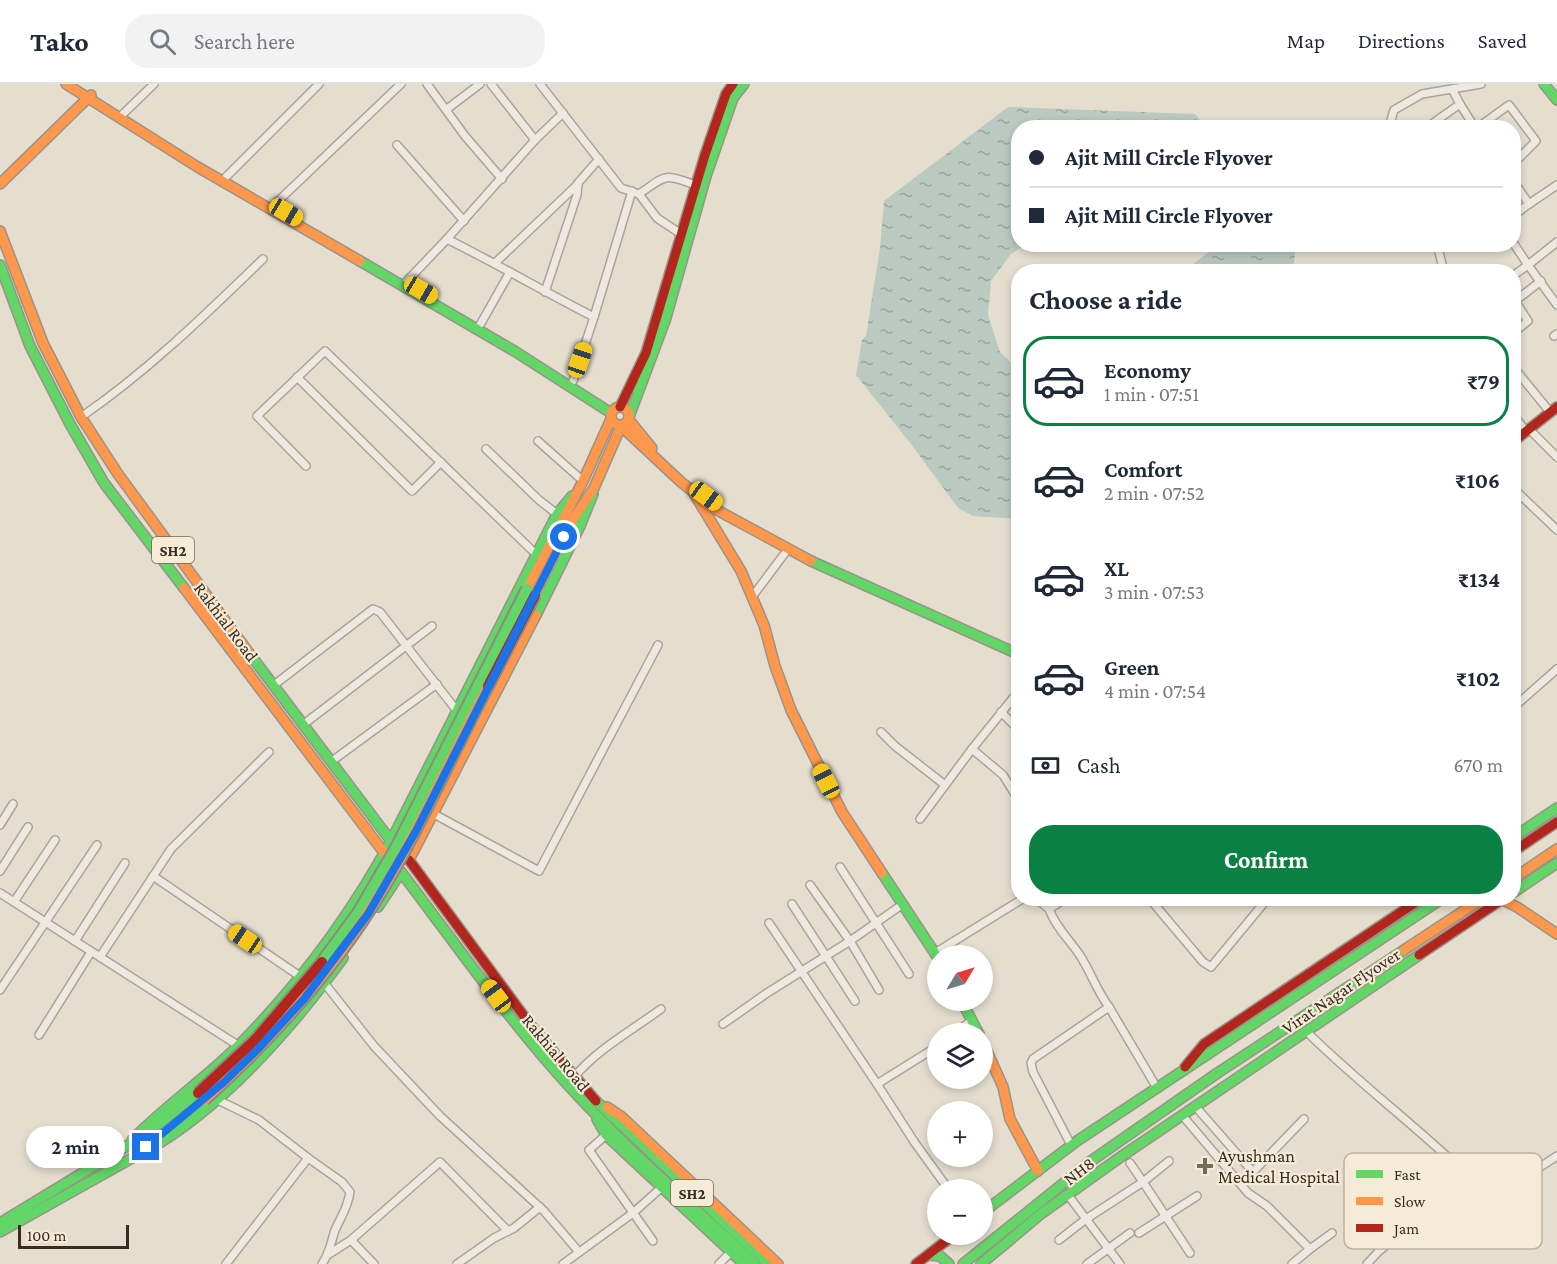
<!DOCTYPE html>
<meta charset="utf-8">
<style>
:root{--surface:#fff;--page:#f2f2f3;--text:#1f2937;--muted:#747a83;--line:#e0e1e3;--accent:#0b8043}
body{margin:0;font-family:"Crimson Pro",serif;background:var(--page);color:var(--text);height:100vh;display:flex;flex-direction:column;font-size:22px;white-space:nowrap}
*{box-sizing:border-box;margin:0}
p{font-size:20px;color:var(--muted)}
.icon{flex:none;width:33px;height:33px;fill:none;stroke:currentColor;stroke-width:2;stroke-linecap:round;stroke-linejoin:round}
.map{position:relative;flex:1;overflow:hidden}
.side{position:absolute;left:1011px;top:180px;width:510px;height:642px;display:flex;flex-direction:column;background:var(--surface);border-radius:24px;box-shadow:0 3px 9px #0003}
.side>*{flex:none}
.top-card{position:absolute;left:1011px;top:36px;width:510px;height:132px;border-radius:24px;box-shadow:0 3px 9px #0003;display:grid;align-content:center;height:132px;padding:0 18px;background:var(--surface)}
.needle{width:39px;rotate:52deg}
.buttons{position:absolute;left:927px;top:861px;display:grid;gap:12px}
.buttons a{display:grid;place-items:center;width:66px;height:66px;border-radius:50%;background:var(--surface);box-shadow:0 3px 9px #0003;font-size:30px}
.scale{position:absolute;left:18px;bottom:15px;width:111px;box-sizing:border-box;padding-left:6px;border:3px solid #392c20;border-top:0;font-size:16px;line-height:21px;white-space:nowrap;color:#392c20;-webkit-text-stroke:4px #f5ebd7;paint-order:stroke}
.end{position:absolute;width:27px;height:27px;margin:-14px;border:8px solid #1a73e8;background:#fff;box-shadow:0 0 0 3px #fff}
.from{border-radius:50%}
.bubble{position:absolute;height:42px;border-radius:21px;background:var(--surface);box-shadow:0 3px 9px #0003;font-size:20px;font-weight:700;line-height:42px;text-align:center}
.car{position:absolute;width:18px;height:36px;margin:-18px -9px;border-radius:8px;box-shadow:0 0 4px 2px #0007;background:linear-gradient(#f5c518 24%,#345 0 40%,#f5c518 0 76%,#345 0 86%,#f5c518 0)}
.top-card b{display:flex;align-items:center;gap:21px;height:57px;font-size:22px}
.top-card b+b{border-top:2px solid var(--line)}
.top-card i{width:15px;height:15px;background:var(--text)}
ul{padding:0;list-style:none}
li{display:flex;align-items:center;gap:18px;height:90px;margin:0 12px 9px;padding:0 6px;border:3px solid transparent;border-radius:24px}
li div{flex:1}
li b{display:block;font-size:22px}
li em{font-style:normal;font-weight:700}
li.on{border-color:var(--accent)}
li>.icon{width:54px;height:54px;stroke-width:1.5}
h2{padding:0 18px;font-size:27px;line-height:72px}
.pay{display:flex;align-items:center;gap:15px;height:66px;padding:0 18px;font-size:22px}
.pay p{margin-inline-start:auto}
.button{display:flex;gap:12px;margin-top:auto;padding:12px 18px}
.button a{flex:1;height:69px;border-radius:24px;background:var(--accent);color:#fff;font-size:24px;font-weight:700;line-height:69px;text-align:center}
header{display:flex;align-items:center;gap:36px;box-sizing:border-box;height:84px;padding:0 30px;background:var(--surface);border-bottom:2px solid var(--line)}
header strong{font-size:28px}
nav{display:flex;gap:33px;margin-inline-start:auto;font-size:21px}
.search{width:420px;height:54px;background:var(--page);display:flex;align-items:center;gap:15px;box-sizing:border-box;padding:0 21px;border-radius:24px;color:var(--muted);font-size:22px}
.map>svg:first-child{display:block}
</style>
<header>
<strong>Tako</strong>
<div class="search"><svg class="icon" aria-label="search" viewBox="0 0 24 24"><circle cx="10" cy="10" r="6"/><path d="M15 15l6 6"/></svg>Search here</div>
<nav><a>Map</a><a>Directions</a><a>Saved</a></nav>
</header>
<div class="map">
<svg width="1557" height="1180" viewBox="0 0 1557 1180">
<defs>
<pattern id="water-ripples" width="26" height="14" patternUnits="userSpaceOnUse" patternTransform="scale(1.5)"><rect width="26" height="14" fill="#bacac0"/><path d="M2 4q2-2 4 0t4 0M15 11q2-2 4 0t4 0" fill="none" stroke="#98a49c"/></pattern>
</defs>
<rect width="100%" height="100%" fill="#e5decf"/>
<!-- water -->
<g fill="url(#water-ripples)">
<path d="M1008,23L1195,30L1206,43L1018,44V160L1025,161L1011,170L991,197L988,231L1000,268L1018,285V435L973,432L958,424L911,360L856,291L862,256L866,252L880,164L884,117Z"/>
<path d="M1218,161H1296L1293,187H1184Z"/>
</g>
<g fill="none" stroke-linecap="round" stroke-linejoin="round">
<defs>
<g id="street">
<path d="M427,0L465,52L502,95"/>
<path d="M491,0L535,56"/>
<path d="M540,0L621,104L639,110L657,134L681,150"/>
<path d="M1460,20L1475,44"/>
<path d="M447,25L480,0"/>
<path d="M563,29L535,56L447,155C497,180 545,208 594,233L632,107"/>
<path d="M122,31L154,0"/>
<path d="M1394,44L1391,36L1394,26L1422,10L1481,0"/>
<path d="M1426,44L1460,20L1452,5"/>
<path d="M1477,44L1509,21L1536,57L1514,79"/>
<path d="M397,61L464,137"/>
<path d="M226,93L319,0"/>
<path d="M1514,98L1529,120L1557,101"/>
<path d="M639,110C666,92 663,88 695,101"/>
<path d="M274,121L401,0"/>
<path d="M1514,131L1529,120"/>
<path d="M1437,160L1444,188"/>
<path d="M1514,160L1528,181L1557,158"/>
<path d="M495,179L578,100"/>
<path d="M1514,191L1528,181L1557,221"/>
<path d="M406,198L447,155"/>
<path d="M545,208L577,111L578,99L599,75"/>
<path d="M480,241L510,188"/>
<path d="M1514,248L1528,237L1515,217L1541,197"/>
<path d="M1554,252L1557,250"/>
<path d="M1514,284L1550,328"/>
<path d="M297,293L412,407L441,378"/>
<path d="M573,297L594,233"/>
<path d="M1514,332L1526,347"/>
<path d="M81,333C148,287 205,231 263,175"/>
<path d="M1529,345L1557,373"/>
<path d="M538,357L583,397"/>
<path d="M486,365L539,416L557,430"/>
<path d="M306,382L257,332L325,267L537,471"/>
<path d="M1514,405L1557,446"/>
<path d="M752,513L788,465"/>
<path d="M274,601L373,525L380,528L457,627"/>
<path d="M1018,608L972,665L1003,691L1018,715"/>
<path d="M1514,623L1557,585"/>
<path d="M1001,628L1018,645"/>
<path d="M304,640L432,542"/>
<path d="M881,648L895,662L945,701"/>
<path d="M332,677L437,600"/>
<path d="M434,730L539,787L658,561"/>
<path d="M920,735L972,665"/>
<path d="M0,741L13,720"/>
<path d="M840,783L909,890"/>
<path d="M0,787L28,743"/>
<path d="M153,792L301,893"/>
<path d="M810,801L850,857L879,906"/>
<path d="M0,809L239,962"/>
<path d="M1036,814L1049,825"/>
<path d="M1067,814L1049,825C1056,844 1070,856 1081,873C1091,889 1097,907 1109,923L1157,1004"/>
<path d="M1149,814L1203,878L1211,883L1268,814"/>
<path d="M14,818L55,756"/>
<path d="M792,820L855,917"/>
<path d="M769,839L877,1000L915,1059L949,1106"/>
<path d="M75,857L125,779"/>
<path d="M935,869L1024,814"/>
<path d="M100,873L171,765L269,668"/>
<path d="M325,900L374,962L440,1032L544,1127L579,1168"/>
<path d="M0,906L97,761"/>
<path d="M723,940L767,909L850,857L903,820"/>
<path d="M1306,947C1358,999 1418,1043 1470,1094L1379,1167L1367,1180"/>
<path d="M954,950L972,936"/>
<path d="M39,951L91,868"/>
<path d="M575,992C598,965 632,946 661,925"/>
<path d="M877,1000L938,962"/>
<path d="M215,1012L218,1016L259,1036L308,1074L226,1180"/>
<path d="M1195,1022L1253,1088L1304,1035"/>
<path d="M1182,1031L1248,1109L1267,1122L1310,1165L1292,1180"/>
<path d="M606,1051L589,1066L653,1157"/>
<path d="M1071,1061L1033,988L1031,979L1033,975L1109,923"/>
<path d="M308,1074L342,1098L350,1108C347,1127 340,1133 334,1149C331,1160 329,1170 322,1180"/>
<path d="M1169,1077L1143,1098L1190,1169"/>
<path d="M1506,1105L1557,1072"/>
<path d="M1068,1111L1120,1180"/>
<path d="M1139,1149L1197,1112"/>
<path d="M351,1156L374,1180"/>
<path d="M1059,1156L1086,1135L1143,1098L1130,1079"/>
<path d="M1310,1165L1332,1149"/>
<path d="M329,1170L351,1156L440,1078L508,1147"/>
<path d="M457,1180L494,1154L514,1144L540,1123"/>
<path d="M563,1180L633,1129L662,1103"/>
<path d="M719,1180L731,1168"/>
<path d="M1087,1180L1130,1149"/>
</g>
<g id="fast">
<path d="M1544,0L1557,16"/>
<path d="M360,177L516,268L611,329"/>
<path d="M0,181L30,262L70,340L104,399L184,504"/>
<path d="M629,333L665,237L706,92L733,14L744,0"/>
<path d="M811,477L1018,570"/>
<path d="M536,531L580,442L593,410"/>
<path d="M249,569L391,757"/>
<path d="M1514,753L1557,724"/>
<path d="M391,757L557,430L572,412"/>
<path d="M401,788C455,859 507,934 567,1000C625,1064 692,1121 755,1180"/>
<path d="M882,789L938,874"/>
<path d="M1514,808L1557,779"/>
<path d="M378,823L401,788"/>
<path d="M961,916L979,950"/>
<path d="M596,1017L768,1180"/>
<path d="M597,1035L606,1051L744,1180"/>
<path d="M132,1056C165,1022 205,995 238,962C299,901 350,832 391,757L395,761"/>
<path d="M146,1067C224,1023 291,945 343,874"/>
<path d="M982,1129L1077,1057L1443,814"/>
<path d="M0,1139L145,1051L198,1009"/>
<path d="M0,1148L132,1074L204,1016"/>
<path d="M928,1171L940,1172L949,1180"/>
<path d="M963,1180L1091,1077L1216,990L1404,866"/>
<path d="M981,1180L1042,1129L1122,1072L1419,871"/>
</g>
<g id="slow">
<path d="M66,0L196,82L360,177"/>
<path d="M0,100L91,11"/>
<path d="M0,147L43,259L81,333L118,390L249,569"/>
<circle cx="620" cy="332" r="9"/>
<path d="M629,336L652,364"/>
<path d="M621,342L681,398L715,425L811,477"/>
<path d="M696,404L693,408L741,487L764,541L775,582L791,626L842,728L882,789"/>
<path d="M184,504L385,770"/>
<path d="M527,505L583,397L611,335"/>
<path d="M535,511L574,434L594,404L621,342"/>
<path d="M409,776L536,531"/>
<path d="M1514,794L1557,765"/>
<path d="M1499,814L1517,823L1557,850"/>
<path d="M1404,866L1483,814"/>
<path d="M982,956L1003,1003L1010,1035L1038,1087"/>
<path d="M607,1023L622,1033L778,1180"/>
</g>
<g id="jam">
<path d="M620,323L646,269L705,71L726,10L733,0"/>
<path d="M1514,357L1557,323"/>
<path d="M1514,767L1557,738"/>
<path d="M409,776L532,943L596,1017"/>
<path d="M1419,871L1504,814"/>
<path d="M1185,983L1204,960L1422,814"/>
<path d="M916,1180L955,1150"/>
</g>
</defs>
<!-- street casing -->
<use href="#street" stroke="#aba398" stroke-width="10"/>
<!-- fast casing -->
<use href="#fast" stroke="#9a9388" stroke-width="12"/>
<!-- slow casing -->
<use href="#slow" stroke="#9a9388" stroke-width="12"/>
<!-- jam casing -->
<use href="#jam" stroke="#9a9388" stroke-width="12"/>
<!-- street -->
<use href="#street" stroke="#ede9e1" stroke-width="7"/>
<!-- fast -->
<use href="#fast" stroke="#63d668" stroke-width="9"/>
<!-- slow -->
<use href="#slow" stroke="#ff974d" stroke-width="9"/>
<!-- jam -->
<use href="#jam" stroke="#b3261e" stroke-width="9"/>
<defs>
<path id="fast-bridge" d="M322,878L358,829L397,762L527,505"/>
<path id="slow-bridge" d="M204,1016C272,955 333,887 381,808C421,742 452,670 488,602"/>
<g id="jam-bridge">
<path d="M488,602L535,511"/>
<path d="M198,1009L255,956L322,878"/>
</g>
</defs>
<!-- fast-bridge casing -->
<use href="#fast-bridge" stroke="#90897f" stroke-width="14" stroke-linecap="butt"/>
<!-- slow-bridge casing -->
<use href="#slow-bridge" stroke="#90897f" stroke-width="14" stroke-linecap="butt"/>
<!-- jam-bridge casing -->
<use href="#jam-bridge" stroke="#90897f" stroke-width="14" stroke-linecap="butt"/>
<!-- fast-bridge -->
<use href="#fast-bridge" stroke="#63d668" stroke-width="10"/>
<!-- slow-bridge -->
<use href="#slow-bridge" stroke="#ff974d" stroke-width="10"/>
<!-- jam-bridge -->
<use href="#jam-bridge" stroke="#b3261e" stroke-width="10"/>
</g>
<g fill="none" stroke-linecap="round" stroke-linejoin="round">
<!-- route -->
<path stroke="#1a73e8" stroke-width="8" d="M146,1063L224,998L258,965L304,915L368,830L416,747L564,453"/>
</g>
<!-- markers -->
<path fill="#756a5d" stroke="#f5ebd7" stroke-width="2" d="M1202 1073h6v6h6v6h-6v6h-6v-6h-6v-6h6z"/>
<g text-anchor="middle" dominant-baseline="central" stroke-width="4.5" stroke-linejoin="round" paint-order="stroke">
<!-- shield labels -->
<g fill="#f5ebd7" stroke="#716557" stroke-width="1.5">
<rect x="152" y="453" width="42" height="26" rx="4.5"/>
<rect x="671" y="1096" width="42" height="26" rx="4.5"/>
</g>
<g font-size="16" font-weight="bold" fill="#392c20">
<text x="173" y="466">SH2</text>
<text x="692" y="1109">SH2</text>
</g>
<!-- street labels -->
<g font-size="18" fill="#392c20" stroke="#f5ebd7">
<text transform="translate(226 538) rotate(53)">Rakhial Road</text>
<text transform="translate(1341 907) rotate(-34)">Virat Nagar Flyover</text>
<text transform="translate(556 969) rotate(50)">Rakhial Road</text>
<text transform="translate(1079 1087) rotate(-38)">NH8</text>
</g>
<!-- poi labels -->
<g font-size="18" fill="#392c20" stroke="#f5ebd7" text-anchor="start">
<text x="1218" y="1072">Ayushman<tspan x="1218" dy="21">Medical Hospital</tspan></text>
</g>
</g>
<!-- legend -->
<rect x="1344" y="1069" width="198" height="96" rx="9" fill="#f5ebd7" stroke="#bdb2a0" stroke-width="1.5"/>
<rect x="1356" y="1086" width="27" height="8" fill="#63d668"/>
<rect x="1356" y="1113" width="27" height="8" fill="#ff974d"/>
<rect x="1356" y="1140" width="27" height="8" fill="#b3261e"/>
<g font-size="16" fill="#392c20">
<text x="1394" y="1096">Fast</text>
<text x="1394" y="1123">Slow</text>
<text x="1394" y="1150">Jam</text>
</g>
</svg>
<div class="buttons">
<a><svg class="needle" viewBox="-14 -14 28 28"><path d="M0-13l5 13h-10z" fill="#e53935"/><path d="M0 13l5-13h-10z" fill="#747a83"/></svg></a>
<a><svg class="icon" aria-label="layers" viewBox="0 0 24 24"><path d="M12 4l9 5-9 5-9-5zM3 14l9 5 9-5"/></svg></a>
<a>+</a>
<a>−</a>
</div>
<div class="scale">100 m</div>
<i class="end from" style="left:564px;top:453px"></i>
<i class="end" style="left:146px;top:1063px"></i>
<div class="bubble" style="left:26px;top:1042px;width:99px">2 min</div>
<i class="car" style="left:286px;top:128px;rotate:120deg"></i>
<i class="car" style="left:421px;top:206px;rotate:120deg"></i>
<i class="car" style="left:580px;top:276px;rotate:19deg"></i>
<i class="car" style="left:706px;top:412px;rotate:126deg"></i>
<i class="car" style="left:826px;top:697px;rotate:333deg"></i>
<i class="car" style="left:245px;top:855px;rotate:304deg"></i>
<i class="car" style="left:496px;top:912px;rotate:323deg"></i>
<div class="top-card">
<b><i class="from"></i>Ajit Mill Circle Flyover</b>
<b><i></i>Ajit Mill Circle Flyover</b>
</div>
<section class="side">
<h2>Choose a ride</h2>
<ul>
<li class="on"><svg class="icon" aria-label="car" viewBox="0 0 24 24"><path d="M5 17H2v-5l4-1 3-4h7l3 4 3 1v5h-3M9 17h6M6 11h13"/><circle cx="7" cy="17" r="2"/><circle cx="17" cy="17" r="2"/></svg><div><b>Economy</b><p>1 min · 07:51</p></div><em>₹79</em></li>
<li><svg class="icon" aria-label="car" viewBox="0 0 24 24"><path d="M5 17H2v-5l4-1 3-4h7l3 4 3 1v5h-3M9 17h6M6 11h13"/><circle cx="7" cy="17" r="2"/><circle cx="17" cy="17" r="2"/></svg><div><b>Comfort</b><p>2 min · 07:52</p></div><em>₹106</em></li>
<li><svg class="icon" aria-label="car" viewBox="0 0 24 24"><path d="M5 17H2v-5l4-1 3-4h7l3 4 3 1v5h-3M9 17h6M6 11h13"/><circle cx="7" cy="17" r="2"/><circle cx="17" cy="17" r="2"/></svg><div><b>XL</b><p>3 min · 07:53</p></div><em>₹134</em></li>
<li><svg class="icon" aria-label="car" viewBox="0 0 24 24"><path d="M5 17H2v-5l4-1 3-4h7l3 4 3 1v5h-3M9 17h6M6 11h13"/><circle cx="7" cy="17" r="2"/><circle cx="17" cy="17" r="2"/></svg><div><b>Green</b><p>4 min · 07:54</p></div><em>₹102</em></li>
</ul>
<div class="pay"><svg class="icon" aria-label="cash" viewBox="0 0 24 24"><path d="M3 7h18v10H3z"/><circle cx="12" cy="12" r="2"/></svg>Cash<p>670 m</p></div>
<div class="button"><a>Confirm</a></div>
</section>
</div>
